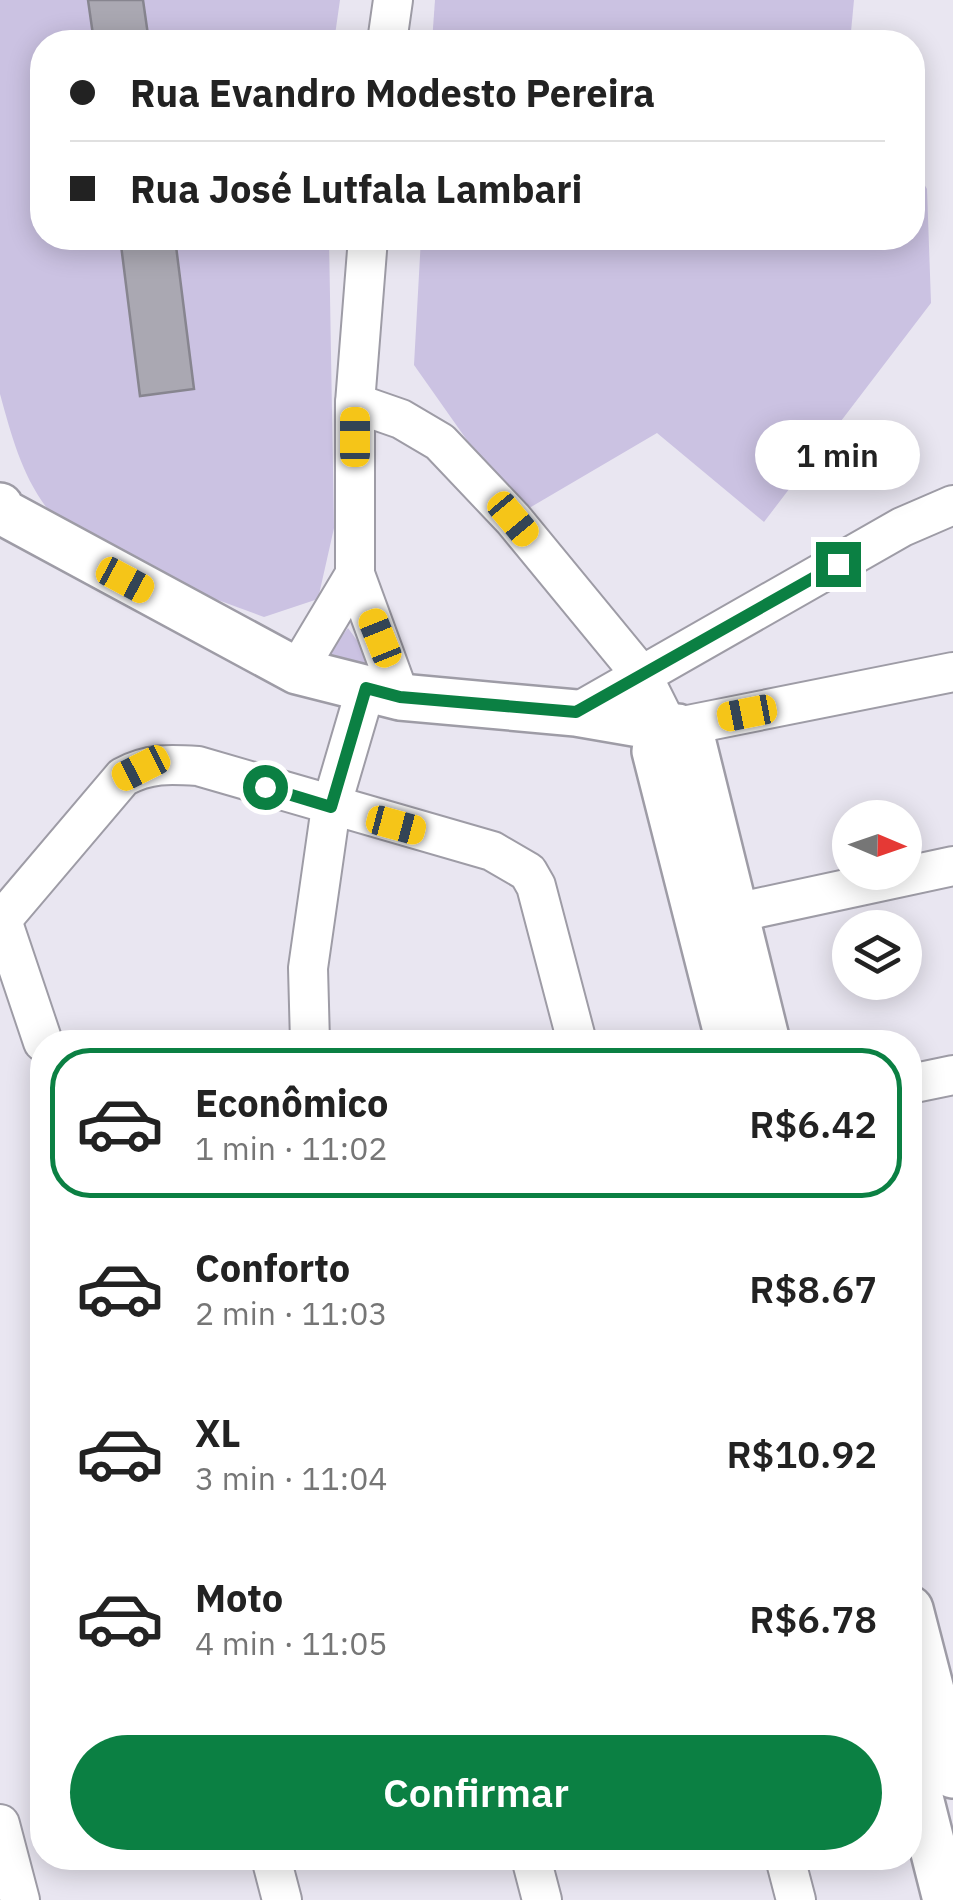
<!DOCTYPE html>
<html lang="pt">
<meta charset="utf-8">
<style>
:root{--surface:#fff;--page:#f6f6f6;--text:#222;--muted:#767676;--line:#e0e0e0;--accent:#0b8043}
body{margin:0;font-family:"IBM Plex Sans",sans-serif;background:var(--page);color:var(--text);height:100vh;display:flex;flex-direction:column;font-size:38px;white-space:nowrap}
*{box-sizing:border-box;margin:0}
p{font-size:32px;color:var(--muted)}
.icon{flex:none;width:55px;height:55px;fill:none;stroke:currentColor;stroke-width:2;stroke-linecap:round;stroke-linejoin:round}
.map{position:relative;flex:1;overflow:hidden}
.side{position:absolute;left:30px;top:1030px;width:892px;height:840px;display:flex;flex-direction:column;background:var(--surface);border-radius:40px;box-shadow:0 5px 25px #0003}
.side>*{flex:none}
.top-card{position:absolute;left:30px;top:30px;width:895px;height:220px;border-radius:40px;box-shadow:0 5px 25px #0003;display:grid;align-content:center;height:220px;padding:0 40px;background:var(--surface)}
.needle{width:65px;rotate:92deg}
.fabs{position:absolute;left:832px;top:800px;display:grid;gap:20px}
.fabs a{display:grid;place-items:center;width:90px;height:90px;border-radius:50%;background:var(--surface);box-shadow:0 5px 25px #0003;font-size:50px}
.end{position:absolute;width:45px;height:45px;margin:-22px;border:12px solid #0b8043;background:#fff;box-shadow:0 0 0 5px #fff}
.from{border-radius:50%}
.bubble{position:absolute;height:70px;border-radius:35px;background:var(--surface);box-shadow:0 5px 25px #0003;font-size:32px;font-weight:600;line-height:70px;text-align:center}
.car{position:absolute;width:30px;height:60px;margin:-30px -15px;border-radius:12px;box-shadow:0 0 8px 2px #0007;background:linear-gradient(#f5c518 24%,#345 0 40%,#f5c518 0 76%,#345 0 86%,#f5c518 0)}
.top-card b{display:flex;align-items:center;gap:35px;height:95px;font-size:38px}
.top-card b+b{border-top:2px solid var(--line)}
.top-card i{width:25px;height:25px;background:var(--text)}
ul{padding:18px 0 0;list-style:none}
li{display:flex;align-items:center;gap:30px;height:150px;margin:0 20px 15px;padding:0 20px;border:5px solid transparent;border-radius:40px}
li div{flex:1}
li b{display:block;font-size:38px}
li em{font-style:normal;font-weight:600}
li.selected{border-color:var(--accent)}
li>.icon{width:90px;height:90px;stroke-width:1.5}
.cta{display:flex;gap:20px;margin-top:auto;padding:20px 40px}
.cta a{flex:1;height:115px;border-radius:60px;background:var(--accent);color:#fff;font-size:40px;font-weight:600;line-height:115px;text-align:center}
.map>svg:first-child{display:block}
</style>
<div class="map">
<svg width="953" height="1900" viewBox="0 0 953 1900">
<rect width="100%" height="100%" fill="#e9e6f1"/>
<!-- green -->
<g fill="#cbc2e2">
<path d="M0,0H340L334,42H42V238H329L334,528L318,599L264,617C205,594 84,557 46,507C21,473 11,434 0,394Z"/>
<path d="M435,0H854L850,42H432Z"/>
<path d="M913,165L927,189L931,303L764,522L657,433L519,514L414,365L421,238H912Z"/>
<path d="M348,628L385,679L324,659Z"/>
</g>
<!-- building -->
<g fill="#aaa8b2" stroke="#87858f" stroke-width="2.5">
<path d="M88,0H143L148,35L94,42Z"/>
<path d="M175,238L194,389L140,396L121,245Z"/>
</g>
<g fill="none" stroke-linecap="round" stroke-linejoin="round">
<defs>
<g id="minor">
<path d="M387,42L393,0"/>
<path d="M368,238L355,403V574L400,697"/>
<path d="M355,403L401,419L440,442L513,519L643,677L669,729"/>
<path d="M297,671L355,574"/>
<path d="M576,713L902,527L953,505"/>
<path d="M678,727L953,672"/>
<path d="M735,913L953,866"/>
<path d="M2,920L43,1042"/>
<path d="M0,922L123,777C149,763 169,764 198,766L492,851L528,872L536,886L577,1042"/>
<path d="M310,1042L308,968L331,807L366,688"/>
<path d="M910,1084L953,1075"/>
<path d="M0,1824L20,1900"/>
<path d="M271,1858L282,1900"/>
<path d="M531,1858L542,1900"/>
<path d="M785,1858L796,1900"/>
</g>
<g id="tertiary">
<path d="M0,506L1,511L297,671L400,697L576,713L669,729"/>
<path d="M729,1042L655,751L662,732L678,727L687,731L692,739L767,1042"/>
<path d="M910,1609L953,1775"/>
<path d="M910,1758L946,1900"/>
</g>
</defs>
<!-- minor casing -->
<use href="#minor" stroke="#9e9ca6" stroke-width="42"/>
<!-- tertiary casing -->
<use href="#tertiary" stroke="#9e9ca6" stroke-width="50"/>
<!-- minor -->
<use href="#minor" stroke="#fff" stroke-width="38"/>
<!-- tertiary -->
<use href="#tertiary" stroke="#fff" stroke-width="45"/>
</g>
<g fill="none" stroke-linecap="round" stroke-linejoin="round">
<!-- route -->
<path stroke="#0b8043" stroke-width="12" d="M265,787L331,807L366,688L400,697L576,712L838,564"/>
</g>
</svg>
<div class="fabs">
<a><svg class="needle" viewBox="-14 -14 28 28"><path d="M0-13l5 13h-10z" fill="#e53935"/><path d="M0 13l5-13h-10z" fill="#767676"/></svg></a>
<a><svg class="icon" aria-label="layers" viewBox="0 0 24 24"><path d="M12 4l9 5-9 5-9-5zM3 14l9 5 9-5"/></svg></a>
</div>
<i class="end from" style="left:265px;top:787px"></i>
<i class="end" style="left:838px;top:564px"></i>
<div class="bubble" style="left:755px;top:420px;width:165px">1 min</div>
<i class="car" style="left:355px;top:437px;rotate:0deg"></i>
<i class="car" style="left:513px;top:519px;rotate:140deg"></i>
<i class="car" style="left:125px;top:580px;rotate:118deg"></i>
<i class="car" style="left:380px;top:638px;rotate:338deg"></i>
<i class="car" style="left:747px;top:713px;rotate:259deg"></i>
<i class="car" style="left:141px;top:768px;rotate:243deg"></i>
<i class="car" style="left:396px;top:825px;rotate:105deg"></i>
<div class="top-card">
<b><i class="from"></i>Rua Evandro Modesto Pereira</b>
<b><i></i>Rua José Lutfala Lambari</b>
</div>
<section class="side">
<ul>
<li class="selected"><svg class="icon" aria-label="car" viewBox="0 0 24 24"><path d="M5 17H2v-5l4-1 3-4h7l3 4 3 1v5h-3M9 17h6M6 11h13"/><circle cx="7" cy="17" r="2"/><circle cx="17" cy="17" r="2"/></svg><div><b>Econômico</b><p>1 min · 11:02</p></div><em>R$6.42</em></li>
<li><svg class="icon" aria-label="car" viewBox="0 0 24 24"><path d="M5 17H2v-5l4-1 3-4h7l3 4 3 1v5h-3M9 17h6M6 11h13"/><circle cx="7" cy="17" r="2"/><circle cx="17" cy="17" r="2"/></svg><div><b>Conforto</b><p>2 min · 11:03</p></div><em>R$8.67</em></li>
<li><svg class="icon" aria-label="car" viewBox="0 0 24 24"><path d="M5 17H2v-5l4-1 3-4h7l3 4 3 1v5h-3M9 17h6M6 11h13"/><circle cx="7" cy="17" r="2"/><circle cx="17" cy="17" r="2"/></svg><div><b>XL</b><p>3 min · 11:04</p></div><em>R$10.92</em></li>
<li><svg class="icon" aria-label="car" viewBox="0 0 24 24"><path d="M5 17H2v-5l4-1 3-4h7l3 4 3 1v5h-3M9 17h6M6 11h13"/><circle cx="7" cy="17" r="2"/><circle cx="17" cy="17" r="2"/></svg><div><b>Moto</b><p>4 min · 11:05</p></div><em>R$6.78</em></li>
</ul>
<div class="cta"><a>Confirmar</a></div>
</section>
</div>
